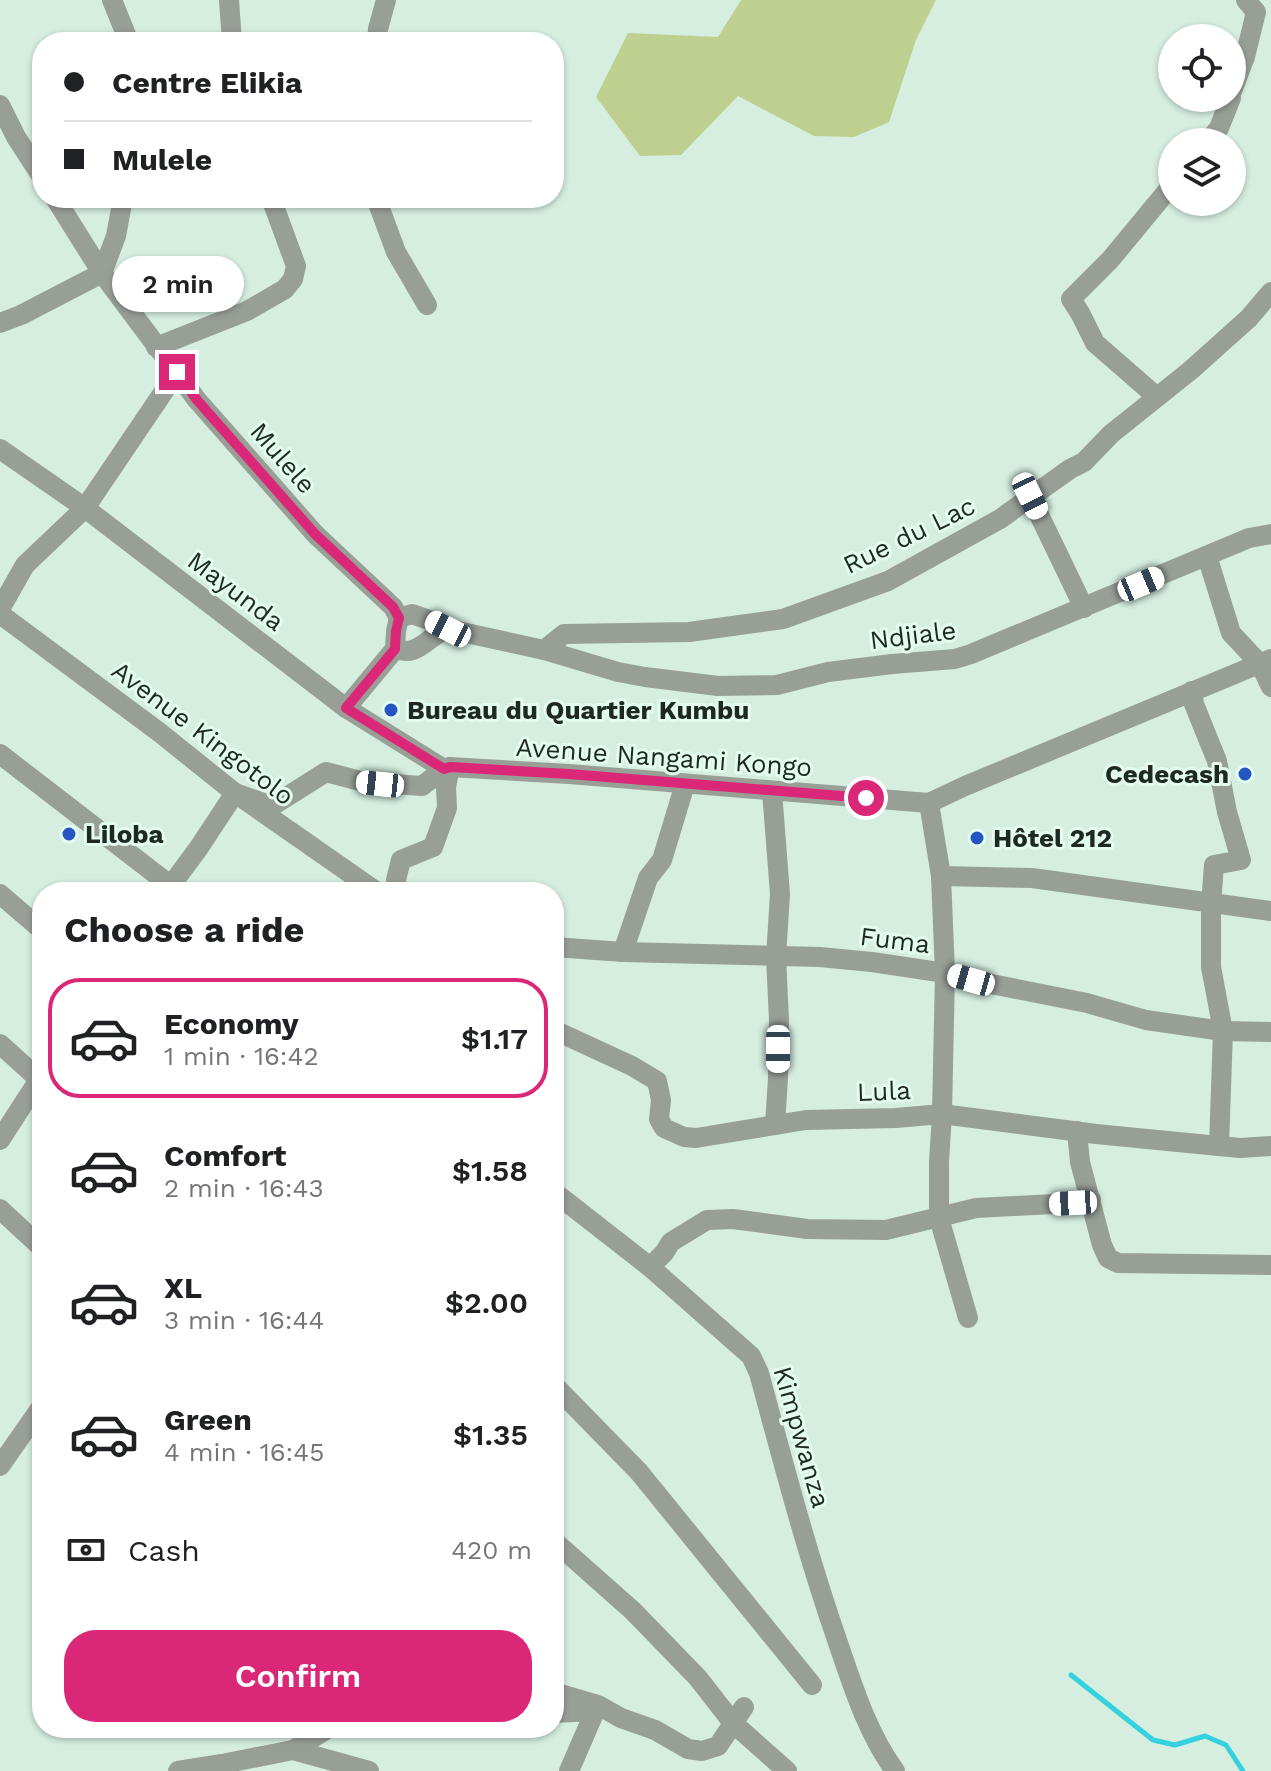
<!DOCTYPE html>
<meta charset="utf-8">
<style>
:root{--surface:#fff;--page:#f2f2f2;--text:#202124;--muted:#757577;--line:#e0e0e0;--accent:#db2777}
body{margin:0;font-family:"Work Sans",sans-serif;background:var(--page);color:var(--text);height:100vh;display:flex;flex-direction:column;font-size:30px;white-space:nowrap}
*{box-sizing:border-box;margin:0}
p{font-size:26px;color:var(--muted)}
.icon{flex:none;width:44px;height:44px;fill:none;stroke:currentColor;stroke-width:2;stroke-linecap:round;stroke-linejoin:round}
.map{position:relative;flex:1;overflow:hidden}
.details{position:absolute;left:32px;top:882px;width:532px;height:856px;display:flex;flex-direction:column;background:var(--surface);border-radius:32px;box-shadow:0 2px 6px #0004}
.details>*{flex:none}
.top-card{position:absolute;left:32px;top:32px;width:532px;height:176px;border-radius:32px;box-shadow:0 2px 6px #0004;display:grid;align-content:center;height:176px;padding:0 32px;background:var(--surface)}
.controls{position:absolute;left:1158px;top:24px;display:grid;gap:16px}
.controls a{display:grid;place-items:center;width:88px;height:88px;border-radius:50%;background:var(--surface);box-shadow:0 2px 6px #0004;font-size:40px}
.end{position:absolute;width:36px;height:36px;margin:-18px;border:10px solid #db2777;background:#fff;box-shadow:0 0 0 4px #fff}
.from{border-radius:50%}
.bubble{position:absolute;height:56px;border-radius:28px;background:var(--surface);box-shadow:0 2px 6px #0004;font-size:26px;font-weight:600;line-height:56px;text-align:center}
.car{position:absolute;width:24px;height:48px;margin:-24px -12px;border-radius:10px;box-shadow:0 0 6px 2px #0007;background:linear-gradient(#fff 24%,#345 0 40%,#fff 0 76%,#345 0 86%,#fff 0)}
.top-card b{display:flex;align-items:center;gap:28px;height:76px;font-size:30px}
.top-card b+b{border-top:2px solid var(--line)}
.top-card i{width:20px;height:20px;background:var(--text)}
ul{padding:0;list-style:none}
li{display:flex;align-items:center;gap:24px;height:120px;margin:0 16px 12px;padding:0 16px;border:4px solid transparent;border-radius:32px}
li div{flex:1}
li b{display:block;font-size:30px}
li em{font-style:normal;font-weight:600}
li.selected{border-color:var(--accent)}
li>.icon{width:72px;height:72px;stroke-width:1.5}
h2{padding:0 32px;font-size:36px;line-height:96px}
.pay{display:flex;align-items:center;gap:20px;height:88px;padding:0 32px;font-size:30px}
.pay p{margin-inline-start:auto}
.cta{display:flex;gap:16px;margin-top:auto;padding:16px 32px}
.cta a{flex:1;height:92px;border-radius:32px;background:var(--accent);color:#fff;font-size:32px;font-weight:600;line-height:92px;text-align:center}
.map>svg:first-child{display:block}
</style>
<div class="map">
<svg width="1271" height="1771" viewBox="0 0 1271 1771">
<rect width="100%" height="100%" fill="#d5eee0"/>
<!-- green -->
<path fill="#bed090" d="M741,0H936L916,40L889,122L854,137L814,136L738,96L681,155L640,156L596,97L628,33L718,37Z"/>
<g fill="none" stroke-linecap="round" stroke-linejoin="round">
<!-- stream -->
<path stroke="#33d2de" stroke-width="5" d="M1071,1675L1153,1740L1175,1745L1205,1736L1226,1745L1243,1771"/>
<!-- minor -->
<g stroke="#989f97" stroke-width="20">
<path d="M112,0L129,42"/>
<path d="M229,0L232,42"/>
<path d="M377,42L378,29L386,0"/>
<path d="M1232,91L1245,57L1256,12L1246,0"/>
<path d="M0,105L16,137L42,177"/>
<path d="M1208,142L1219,128L1231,98"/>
<path d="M55,198L102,273L197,400L315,534L393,607L399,618L412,614L432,621L448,629L544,650L618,672L645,677L718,686L777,685L828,672L892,664L955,659L971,654L1249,538L1271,534"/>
<path d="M376,198L396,252L427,305"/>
<path d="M0,323L21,315L102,273L116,236L123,198"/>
<path d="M156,347L247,311L285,289L293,279L296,266L271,198"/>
<path d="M1157,397L1095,343L1080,313L1071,299L1110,260L1172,185"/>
<path d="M0,449L85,508L346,708L444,769"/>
<path d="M1030,496L1084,608"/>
<path d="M1207,556L1231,633L1260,664L1271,687"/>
<path d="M0,609L25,565L85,508L177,372"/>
<path d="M0,614L159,732L235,793L377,892"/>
<path d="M395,649C419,658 428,635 448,629"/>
<path d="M544,650L564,634L689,632L783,619L888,581L1000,519L1070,469L1084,462L1111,434L1191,370L1249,318L1271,292"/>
<path d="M1192,691L1194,704L1217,761L1227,812L1241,860L1214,865L1211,904V967L1223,1031L1219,1146"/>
<path d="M346,708L395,649L396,631L399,618"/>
<path d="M0,754L179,892"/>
<path d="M772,791L780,894L776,957L779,1020L778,1078L775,1125"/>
<path d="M929,803L941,876L945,973L942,1114L939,1162V1218L968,1318"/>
<path d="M941,876L1032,878L1271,911"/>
<path d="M166,892L198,849L235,793L272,806L326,772L364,782L422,786L444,769L450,767L569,774L929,803L965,786L1271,659"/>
<path d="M397,892L396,880L401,860L433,847L447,808L446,787L450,767"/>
<path d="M0,894L42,930"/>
<path d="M554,947L623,952L820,957L872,962L945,973L971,980L1087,1003L1146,1020L1223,1031L1271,1032"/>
<path d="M623,952L648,878L662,860L685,784"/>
<path d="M554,1030L632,1066L657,1081L661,1100L659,1119L664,1128L684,1137L696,1138L806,1120L896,1118L942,1114L1096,1134L1219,1146L1240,1148L1271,1146"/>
<path d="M0,1044L42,1082"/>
<path d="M1077,1131L1080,1162L1102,1245L1108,1258L1118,1263L1271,1265"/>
<path d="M0,1140L42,1075"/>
<path d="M554,1192L650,1267L751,1356L759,1373C783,1462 806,1550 836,1637C852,1683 866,1731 895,1771"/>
<path d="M0,1209L42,1248"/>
<path d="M650,1267L664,1253L671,1242L707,1220L733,1219L807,1229L886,1230L976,1208L1073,1203L1091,1200"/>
<path d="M554,1385L639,1472L812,1685"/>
<path d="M0,1466L42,1406"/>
<path d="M554,1541L633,1611L698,1678L733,1723L787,1771"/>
<path d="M554,1692L598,1705L621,1718L655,1730L688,1749L702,1751L718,1746L744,1707"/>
<path d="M554,1713L595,1711L596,1708"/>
<path d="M293,1750L369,1771"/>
<path d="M178,1771L222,1764L293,1750L329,1728"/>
<path d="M569,1771L595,1711"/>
</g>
</g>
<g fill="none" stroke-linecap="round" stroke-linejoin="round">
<!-- route -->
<path stroke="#db2777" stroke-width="10" d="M177,372L197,400L315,534L393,607L399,618L396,631L395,649L346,708L444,769L450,767L569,774L866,798"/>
</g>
<!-- markers -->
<g fill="#2555c3" stroke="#e2fced" stroke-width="3">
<circle cx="391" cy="710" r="8"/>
<circle cx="1245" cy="774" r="8"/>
<circle cx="69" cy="834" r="8"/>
<circle cx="977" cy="838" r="8"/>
</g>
<g text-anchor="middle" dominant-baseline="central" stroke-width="6" stroke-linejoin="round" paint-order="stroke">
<!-- street labels -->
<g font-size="26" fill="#1f2823" stroke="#e2fced">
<text transform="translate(283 458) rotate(49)">Mulele</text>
<text transform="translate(909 535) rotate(-26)">Rue du Lac</text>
<text transform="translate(236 591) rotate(37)">Mayunda</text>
<text transform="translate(913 635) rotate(-7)">Ndjiale</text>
<text transform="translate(203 733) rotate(37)">Avenue Kingotolo</text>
<text transform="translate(664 757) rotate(4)">Avenue Nangami Kongo</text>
<text transform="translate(895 940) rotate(7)">Fuma</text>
<text transform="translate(884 1091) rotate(-2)">Lula</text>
<text transform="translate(802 1437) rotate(74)">Kimpwanza</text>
</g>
<!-- poi labels -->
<g font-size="26" font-weight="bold" fill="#1f2823" stroke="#e2fced" text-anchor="start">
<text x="407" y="710">Bureau du Quartier Kumbu</text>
<text x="1229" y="774" text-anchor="end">Cedecash</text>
<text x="85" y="834">Liloba</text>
<text x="993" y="838">Hôtel 212</text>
</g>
</g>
</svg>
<div class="controls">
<a><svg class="icon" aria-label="locate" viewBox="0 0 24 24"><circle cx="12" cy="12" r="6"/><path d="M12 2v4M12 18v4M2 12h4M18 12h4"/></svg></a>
<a><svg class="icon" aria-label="layers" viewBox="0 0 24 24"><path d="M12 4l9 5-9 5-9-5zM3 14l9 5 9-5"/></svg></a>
</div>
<i class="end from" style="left:866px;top:798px"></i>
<i class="end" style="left:177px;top:372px"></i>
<div class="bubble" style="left:112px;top:256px;width:132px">2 min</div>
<i class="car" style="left:1030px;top:496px;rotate:154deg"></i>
<i class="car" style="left:1141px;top:584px;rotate:67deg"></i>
<i class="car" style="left:448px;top:629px;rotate:297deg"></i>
<i class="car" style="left:380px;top:784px;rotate:276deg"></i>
<i class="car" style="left:971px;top:980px;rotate:286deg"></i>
<i class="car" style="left:778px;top:1049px;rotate:180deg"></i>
<i class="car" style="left:1073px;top:1203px;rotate:267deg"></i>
<div class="top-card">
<b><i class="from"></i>Centre Elikia</b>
<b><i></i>Mulele</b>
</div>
<section class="details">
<h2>Choose a ride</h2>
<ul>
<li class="selected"><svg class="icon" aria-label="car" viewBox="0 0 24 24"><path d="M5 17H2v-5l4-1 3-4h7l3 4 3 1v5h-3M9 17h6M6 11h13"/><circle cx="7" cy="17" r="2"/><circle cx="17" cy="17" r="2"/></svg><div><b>Economy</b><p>1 min · 16:42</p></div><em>$1.17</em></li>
<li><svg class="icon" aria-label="car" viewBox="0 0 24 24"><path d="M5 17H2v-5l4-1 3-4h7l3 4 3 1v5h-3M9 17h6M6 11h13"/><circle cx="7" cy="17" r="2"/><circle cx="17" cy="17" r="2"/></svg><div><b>Comfort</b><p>2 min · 16:43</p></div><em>$1.58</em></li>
<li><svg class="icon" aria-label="car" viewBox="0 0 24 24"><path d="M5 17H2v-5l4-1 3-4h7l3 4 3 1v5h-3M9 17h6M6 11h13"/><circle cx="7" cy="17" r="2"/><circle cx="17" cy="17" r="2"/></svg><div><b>XL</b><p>3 min · 16:44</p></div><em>$2.00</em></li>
<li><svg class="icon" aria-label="car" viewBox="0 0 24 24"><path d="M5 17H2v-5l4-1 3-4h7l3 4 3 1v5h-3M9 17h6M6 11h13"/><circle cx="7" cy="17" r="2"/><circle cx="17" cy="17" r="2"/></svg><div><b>Green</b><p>4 min · 16:45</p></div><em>$1.35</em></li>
</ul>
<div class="pay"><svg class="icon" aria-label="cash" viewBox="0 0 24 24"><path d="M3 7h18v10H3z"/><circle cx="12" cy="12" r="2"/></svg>Cash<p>420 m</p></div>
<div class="cta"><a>Confirm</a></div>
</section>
</div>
